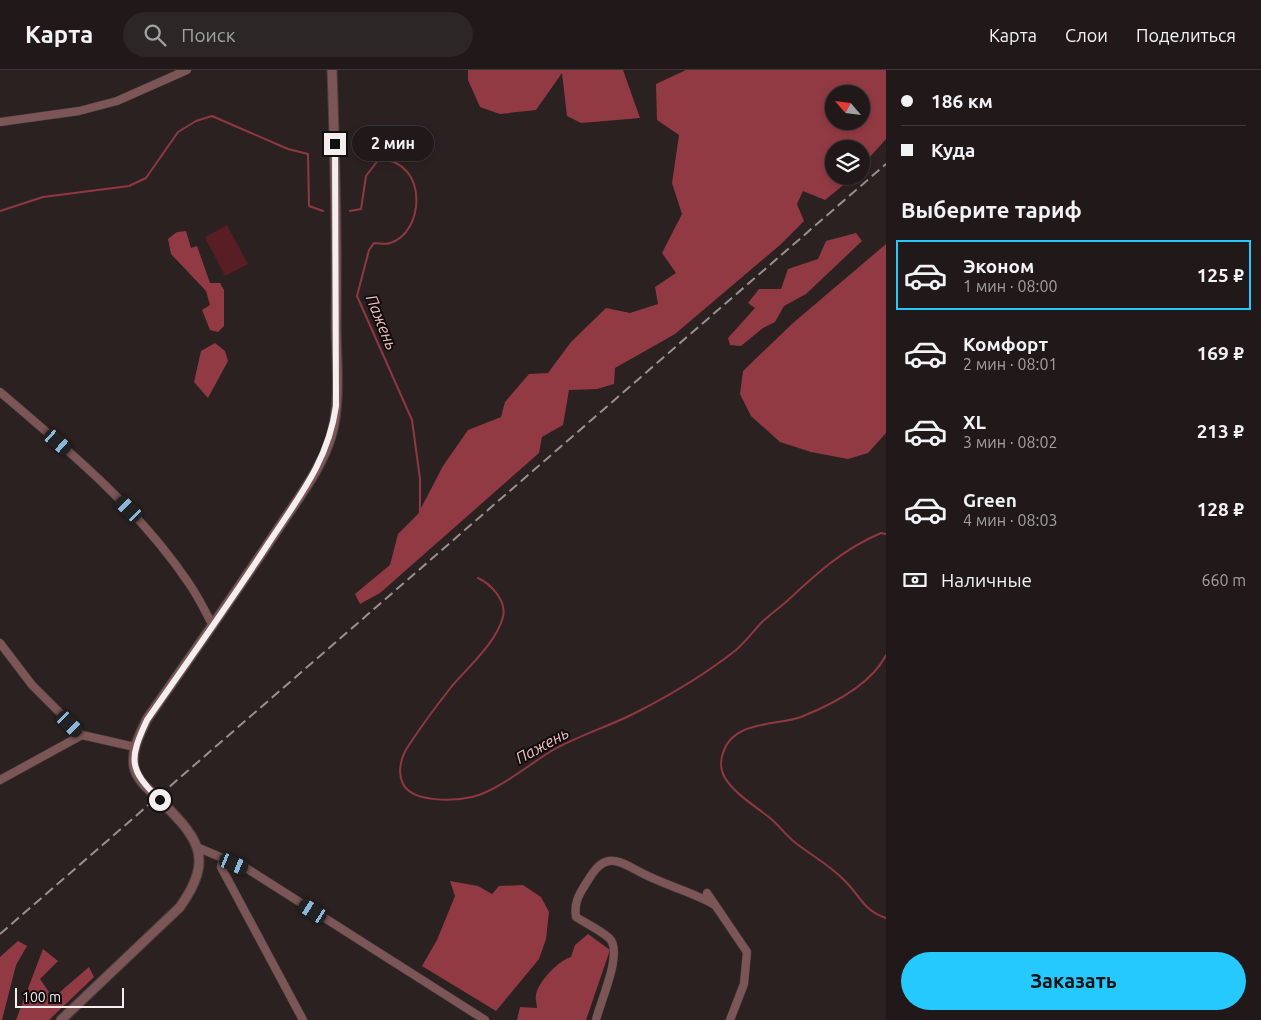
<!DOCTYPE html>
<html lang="ru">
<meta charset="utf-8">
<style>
:root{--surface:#211919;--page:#2d2626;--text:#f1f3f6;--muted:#a2a0a2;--line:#3e3838;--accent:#25c9fe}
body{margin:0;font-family:Ubuntu,sans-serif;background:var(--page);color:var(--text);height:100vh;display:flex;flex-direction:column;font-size:19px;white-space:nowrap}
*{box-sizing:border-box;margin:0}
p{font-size:16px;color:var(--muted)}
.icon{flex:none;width:28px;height:28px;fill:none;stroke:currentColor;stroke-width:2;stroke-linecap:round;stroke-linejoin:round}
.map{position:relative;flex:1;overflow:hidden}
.drawer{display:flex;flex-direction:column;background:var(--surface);width:375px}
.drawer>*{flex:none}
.top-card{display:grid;align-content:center;height:110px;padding:0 15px;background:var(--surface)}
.needle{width:32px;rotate:298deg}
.buttons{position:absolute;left:825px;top:15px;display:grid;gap:10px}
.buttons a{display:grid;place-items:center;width:45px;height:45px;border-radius:50%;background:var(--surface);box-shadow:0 2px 8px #0003,0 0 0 1px var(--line);font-size:25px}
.scale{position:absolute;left:15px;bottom:12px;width:109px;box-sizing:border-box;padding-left:5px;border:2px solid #f5eeee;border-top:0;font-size:14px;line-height:18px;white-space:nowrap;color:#f5eeee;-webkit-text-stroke:4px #110c0c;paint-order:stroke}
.end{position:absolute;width:22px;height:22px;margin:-11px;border:6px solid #f5eeee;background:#111;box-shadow:0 0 0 2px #111}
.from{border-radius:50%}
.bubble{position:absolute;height:35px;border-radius:18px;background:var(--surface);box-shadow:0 2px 8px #0003,0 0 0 1px var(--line);font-size:16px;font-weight:700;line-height:35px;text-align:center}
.car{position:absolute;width:15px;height:30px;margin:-15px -8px;border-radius:6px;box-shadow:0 0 4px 1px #0007;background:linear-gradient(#222 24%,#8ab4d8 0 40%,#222 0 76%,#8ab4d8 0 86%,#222 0)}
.top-card b{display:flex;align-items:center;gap:18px;height:48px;font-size:19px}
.top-card b+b{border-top:1px solid var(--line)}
.top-card i{width:12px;height:12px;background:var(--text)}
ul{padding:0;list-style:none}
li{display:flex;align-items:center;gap:15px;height:70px;margin:0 10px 8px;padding:0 5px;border:2px solid transparent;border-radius:0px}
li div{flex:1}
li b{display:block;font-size:19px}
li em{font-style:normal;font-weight:700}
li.on{border-color:var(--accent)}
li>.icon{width:45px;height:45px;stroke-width:1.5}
h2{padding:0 15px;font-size:22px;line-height:60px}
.pay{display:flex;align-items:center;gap:12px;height:55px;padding:0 15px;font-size:19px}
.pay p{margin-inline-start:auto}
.button{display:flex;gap:10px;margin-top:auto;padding:10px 15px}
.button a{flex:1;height:58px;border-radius:30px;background:var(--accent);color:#111;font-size:20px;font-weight:700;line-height:58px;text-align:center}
header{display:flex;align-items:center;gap:30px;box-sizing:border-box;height:70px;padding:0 25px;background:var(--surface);border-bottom:1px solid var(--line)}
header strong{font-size:24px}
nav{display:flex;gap:28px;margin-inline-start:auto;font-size:18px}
.search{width:350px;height:45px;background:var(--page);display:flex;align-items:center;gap:12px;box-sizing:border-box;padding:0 18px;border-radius:28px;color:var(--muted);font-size:19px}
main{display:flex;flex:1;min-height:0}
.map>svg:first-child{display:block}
</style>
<header>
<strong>Карта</strong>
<div class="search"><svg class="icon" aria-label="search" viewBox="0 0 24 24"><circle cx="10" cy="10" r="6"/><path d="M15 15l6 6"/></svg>Поиск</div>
<nav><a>Карта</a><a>Слои</a><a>Поделиться</a></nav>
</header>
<main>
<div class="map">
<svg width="886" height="950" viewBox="0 0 886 950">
<rect width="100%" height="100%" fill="#2c2121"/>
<!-- green -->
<path fill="#581e24" d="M227,155L248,194L225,206L205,167Z"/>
<!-- forest -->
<g fill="#923a43" fill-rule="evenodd">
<path d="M468,0H623L640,48L581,53L567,46L562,3L536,40L500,44L480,37L468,10Z"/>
<path d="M686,0H886V69L861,97V79H834V106H853L852,108L825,130L803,121L797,134L804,151L780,175L675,264L615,298L614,314L597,319L569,320L563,355L542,367L539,383L380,523L360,534L355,524L390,495L398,464L418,444L443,396L468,360L501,347L505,332L529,304L548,303L571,272L606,238L630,243L658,234L655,217L676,203L662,183L682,144L672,113L679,65L657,50L656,14ZM834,24H861V51H834Z"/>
<path d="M186,161L191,178L197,176L210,213H220L224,220V256L218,262L210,260L202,240L210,235L206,221L171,184L168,169L177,162Z"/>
<path d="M856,163L862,171L806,224L784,236L775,252L763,258L741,276L730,275L728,268L755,238L748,233L759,219H781L788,199L818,189L826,171Z"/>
<path d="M886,174V363L868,383L848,389L811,382L780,372L751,346L740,324L743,301L793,253Z"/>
<path d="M215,273L225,281L228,291L208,328L194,312L201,281Z"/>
<path d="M450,811L478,816L492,824L499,816L523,815L541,827L549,842L546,869L539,889L496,941L422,896L437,870L455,826Z"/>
<path d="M588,864L610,880L586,950H517L520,937L537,938C537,934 535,929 536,925C538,912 559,890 571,887L575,875Z"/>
<path d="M18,871L27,876L16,895L2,950H0V887Z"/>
<path d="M43,879L58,891L40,909L53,928L89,897L94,907L49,950H16Z"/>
</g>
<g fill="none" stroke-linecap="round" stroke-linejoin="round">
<!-- stream -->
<g stroke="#8f3841" stroke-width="2">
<path d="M0,141L43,127L129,116L146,108L178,62L196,51L212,46L288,79L308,84L309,136L323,141"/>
<path d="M350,141L361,139L366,106L379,89C430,91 424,164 390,173C385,175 379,173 374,173L369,180L357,226L412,350L420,409V444"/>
<path d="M478,508C491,514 507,531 503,547C496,573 469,596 452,616C437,635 422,655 409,675C401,686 397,702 403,714C413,733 454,731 472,727C496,722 531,693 553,680C581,664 611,656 639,641C672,624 707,603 736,580C745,572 753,562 761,553C769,545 778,539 786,532C816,504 843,479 881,463L886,464"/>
<path d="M886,585C871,615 831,635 801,647C776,656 733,650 723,683C720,692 720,699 725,708C735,724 755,736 770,748C780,756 787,767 797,774C814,787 831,796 845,811C861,827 863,840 886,848"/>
</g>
<defs>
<g id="minor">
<path d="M0,52L79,41L117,31L187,0"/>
<path d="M0,322C68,380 138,438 188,512C198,526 205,541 213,556"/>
<path d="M0,573L32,615L82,665"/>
<path d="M0,710L82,665L135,677"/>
<path d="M199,778L246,798L485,950"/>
<path d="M223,789L221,797L303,950"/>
<path d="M707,823L747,882L744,914L730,950"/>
<path d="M596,950C600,932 624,881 609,868C600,860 587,854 576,847C574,834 578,826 585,815C591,806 597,793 609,791C618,789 630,797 638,801C663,815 691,821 715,835"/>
</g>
<path id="tertiary" d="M61,950L180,837C216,786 197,767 157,727C148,719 137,710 134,697C131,680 140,664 147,649C192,585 237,521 280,456C299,427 323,397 332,363C341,329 336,289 336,254C337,169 335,85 332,0"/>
</defs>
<!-- minor casing -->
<use href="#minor" stroke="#483e3e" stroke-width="9"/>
<!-- tertiary casing -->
<use href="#tertiary" stroke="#483e3e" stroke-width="11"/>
<!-- minor -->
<use href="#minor" stroke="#7c5556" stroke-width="8"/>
<!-- tertiary -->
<use href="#tertiary" stroke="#7c5556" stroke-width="9"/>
<!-- rail -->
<path stroke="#999090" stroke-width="2" stroke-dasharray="10 5" stroke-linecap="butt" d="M0,864L886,94"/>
</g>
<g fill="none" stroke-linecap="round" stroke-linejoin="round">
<!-- route -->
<path stroke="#f5eeee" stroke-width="6" d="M160,730C128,699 129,689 147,650C188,591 229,534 268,474C298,428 328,392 336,336L335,74"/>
</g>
<g text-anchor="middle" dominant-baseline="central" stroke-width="4" stroke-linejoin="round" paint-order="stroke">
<!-- water labels -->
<g font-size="16" font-style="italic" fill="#f3bfc0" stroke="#110c0c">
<text transform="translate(382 252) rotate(68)">Пажень</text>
<text transform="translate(542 675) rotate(-29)">Пажень</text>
</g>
</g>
</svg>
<div class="buttons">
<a><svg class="needle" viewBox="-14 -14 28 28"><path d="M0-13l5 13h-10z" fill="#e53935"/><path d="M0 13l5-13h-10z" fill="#a2a0a2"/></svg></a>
<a><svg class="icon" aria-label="layers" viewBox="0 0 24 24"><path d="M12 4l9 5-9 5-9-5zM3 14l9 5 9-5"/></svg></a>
</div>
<div class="scale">100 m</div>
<i class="end from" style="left:160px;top:730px"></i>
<i class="end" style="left:335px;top:74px"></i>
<div class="bubble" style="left:352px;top:56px;width:82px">2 мин</div>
<i class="car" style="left:58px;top:372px;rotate:131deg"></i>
<i class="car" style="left:129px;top:439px;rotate:314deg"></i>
<i class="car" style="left:70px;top:654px;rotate:135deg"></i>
<i class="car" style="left:234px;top:794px;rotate:112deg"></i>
<i class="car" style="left:313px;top:841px;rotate:303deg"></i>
</div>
<section class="drawer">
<div class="top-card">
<b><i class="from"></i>186 км</b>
<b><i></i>Куда</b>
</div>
<h2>Выберите тариф</h2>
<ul>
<li class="on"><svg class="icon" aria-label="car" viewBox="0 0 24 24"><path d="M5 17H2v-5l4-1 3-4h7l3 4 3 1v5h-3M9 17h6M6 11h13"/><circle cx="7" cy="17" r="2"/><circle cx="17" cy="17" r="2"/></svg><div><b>Эконом</b><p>1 мин · 08:00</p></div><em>125 ₽</em></li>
<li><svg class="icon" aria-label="car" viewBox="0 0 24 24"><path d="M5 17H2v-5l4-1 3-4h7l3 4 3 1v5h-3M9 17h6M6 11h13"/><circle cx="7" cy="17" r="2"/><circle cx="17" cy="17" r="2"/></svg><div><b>Комфорт</b><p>2 мин · 08:01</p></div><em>169 ₽</em></li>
<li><svg class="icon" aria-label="car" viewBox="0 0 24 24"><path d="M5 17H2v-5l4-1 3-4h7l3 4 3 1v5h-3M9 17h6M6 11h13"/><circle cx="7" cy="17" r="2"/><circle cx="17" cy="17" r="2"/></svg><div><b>XL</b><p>3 мин · 08:02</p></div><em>213 ₽</em></li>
<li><svg class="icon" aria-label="car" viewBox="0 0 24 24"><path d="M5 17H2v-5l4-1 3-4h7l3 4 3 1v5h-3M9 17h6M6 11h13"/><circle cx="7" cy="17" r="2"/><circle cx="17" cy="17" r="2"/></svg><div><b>Green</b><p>4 мин · 08:03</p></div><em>128 ₽</em></li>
</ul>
<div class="pay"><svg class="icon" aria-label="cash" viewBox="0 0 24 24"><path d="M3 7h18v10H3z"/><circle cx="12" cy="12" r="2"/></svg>Наличные<p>660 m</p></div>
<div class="button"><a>Заказать</a></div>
</section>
</main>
